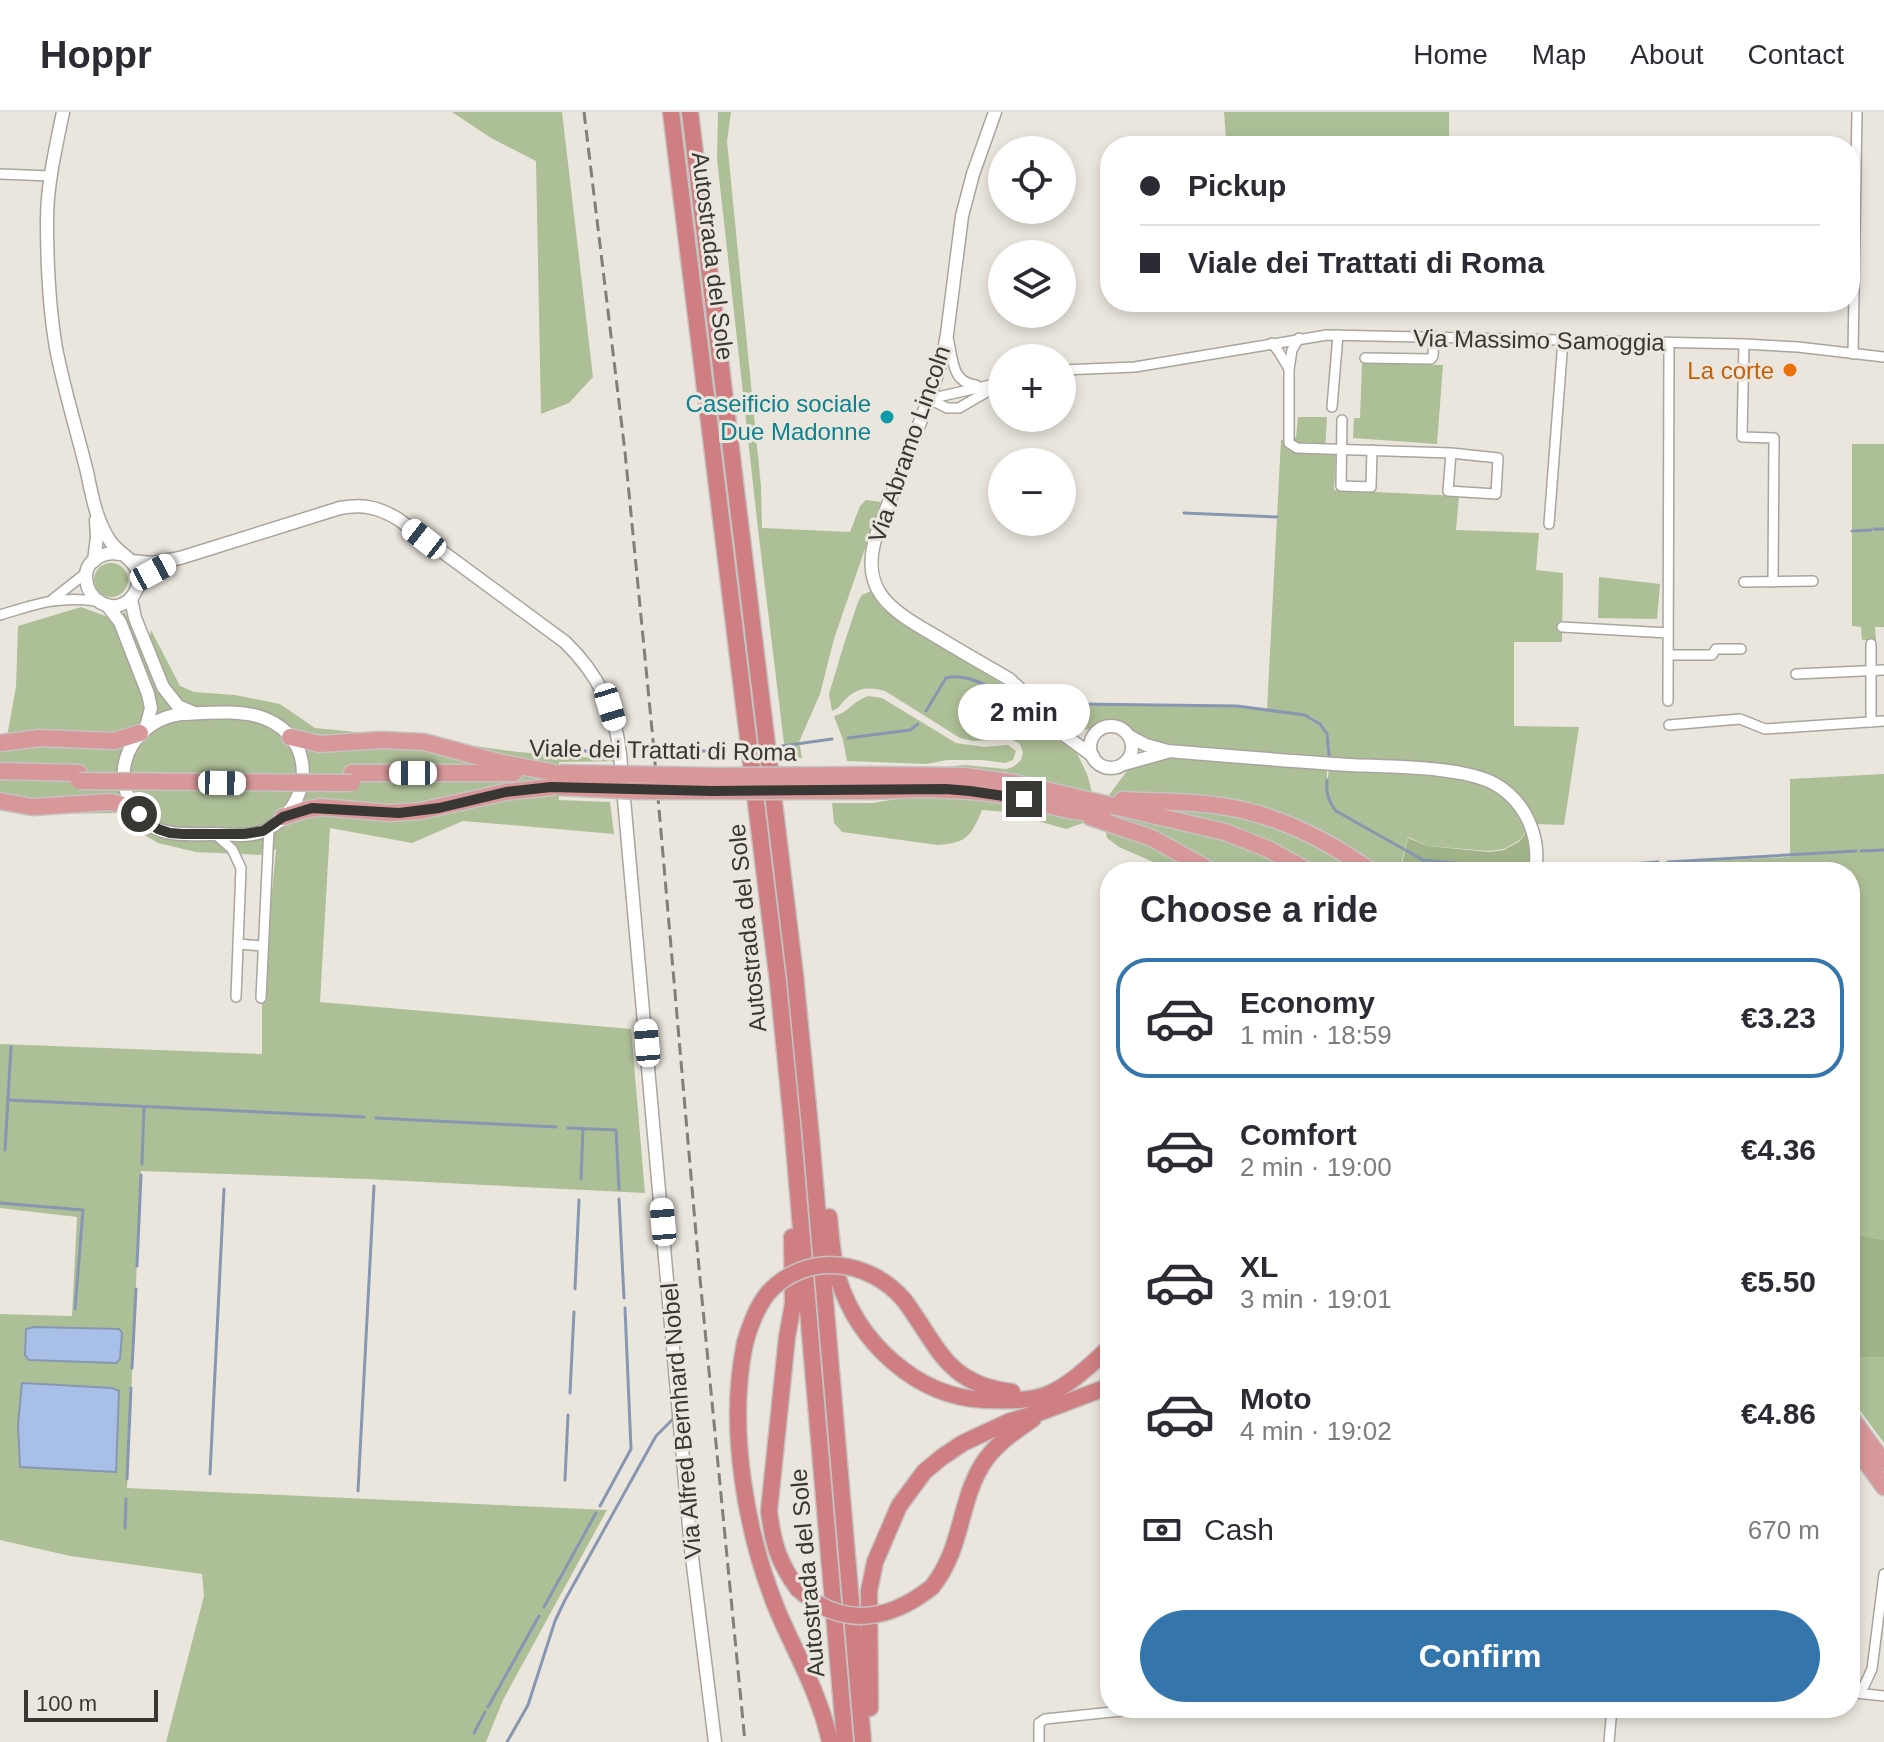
<!DOCTYPE html>
<meta charset="utf-8">
<style>
:root{--surface:#fff;--page:#f2f2f3;--text:#2b2b33;--muted:#7c7c81;--line:#e1e1e2;--accent:#3476ac}
body{margin:0;font-family:Helvetica,sans-serif;background:var(--page);color:var(--text);height:100vh;display:flex;flex-direction:column;font-size:30px;white-space:nowrap}
*{box-sizing:border-box;margin:0}
p{font-size:26px;color:var(--muted)}
.icon{flex:none;width:44px;height:44px;fill:none;stroke:currentColor;stroke-width:2;stroke-linecap:round;stroke-linejoin:round}
.map{position:relative;flex:1;overflow:hidden}
.drawer{position:absolute;left:1100px;top:750px;width:760px;height:856px;display:flex;flex-direction:column;background:var(--surface);border-radius:32px;box-shadow:0 4px 12px #0003}
.drawer>*{flex:none}
.guide{position:absolute;left:1100px;top:24px;width:760px;height:176px;border-radius:32px;box-shadow:0 4px 12px #0003;display:grid;align-content:center;height:176px;padding:0 40px;background:var(--surface)}
.controls{position:absolute;left:988px;top:24px;display:grid;gap:16px}
.controls a{display:grid;place-items:center;width:88px;height:88px;border-radius:50%;background:var(--surface);box-shadow:0 4px 12px #0003;font-size:40px}
.scale{position:absolute;left:24px;bottom:20px;width:134px;box-sizing:border-box;padding-left:8px;border:4px solid #393733;border-top:0;font-size:22px;line-height:28px;white-space:nowrap;color:#393733;-webkit-text-stroke:6px #ebe6dd;paint-order:stroke}
.end{position:absolute;width:36px;height:36px;margin:-18px;border:10px solid #393733;background:#fff;box-shadow:0 0 0 4px #fff}
.from{border-radius:50%}
.bubble{position:absolute;height:56px;border-radius:28px;background:var(--surface);box-shadow:0 4px 12px #0003;font-size:26px;font-weight:600;line-height:56px;text-align:center}
.car{position:absolute;width:24px;height:48px;margin:-24px -12px;border-radius:10px;box-shadow:0 0 6px 2px #0007;background:linear-gradient(#fff 24%,#345 0 40%,#fff 0 76%,#345 0 86%,#fff 0)}
.guide b{display:flex;align-items:center;gap:28px;height:76px;font-size:30px}
.guide b+b{border-top:2px solid var(--line)}
.guide i{width:20px;height:20px;background:var(--text)}
ul{padding:0;list-style:none}
li{display:flex;align-items:center;gap:24px;height:120px;margin:0 16px 12px;padding:0 24px;border:4px solid transparent;border-radius:32px}
li div{flex:1}
li b{display:block;font-size:30px}
li em{font-style:normal;font-weight:600}
li.current{border-color:var(--accent)}
li>.icon{width:72px;height:72px;stroke-width:1.5}
h2{padding:0 40px;font-size:36px;line-height:96px}
.pay{display:flex;align-items:center;gap:20px;height:88px;padding:0 40px;font-size:30px}
.pay p{margin-inline-start:auto}
.action{display:flex;gap:16px;margin-top:auto;padding:16px 40px}
.action a{flex:1;height:92px;border-radius:48px;background:var(--accent);color:#fff;font-size:32px;font-weight:600;line-height:92px;text-align:center}
header{display:flex;align-items:center;gap:48px;box-sizing:border-box;height:112px;padding:0 40px;background:var(--surface);border-bottom:2px solid var(--line)}
header strong{font-size:38px}
nav{display:flex;gap:44px;margin-inline-start:auto;font-size:28px}
.map>svg:first-child{display:block}
</style>
<header>
<strong>Hoppr</strong>
<nav><a>Home</a><a>Map</a><a>About</a><a>Contact</a></nav>
</header>
<div class="map">
<svg width="1884" height="1630" viewBox="0 0 1884 1630">
<rect width="100%" height="100%" fill="#ebe6dd"/>
<!-- green -->
<g fill="#adbf97">
<path d="M452,0H562L593,265L569,291L541,302L536,49L491,26Z"/>
<path d="M718,0H731L727,29L761,374L762,416L850,420L860,394L866,388L881,390L834,527L820,582L799,630L802,646L786,648L758,417L717,47Z"/>
<path d="M1224,0H1449V28H1226Z"/>
<path d="M1362,251L1443,253L1437,332L1353,326L1354,306H1360Z"/>
<path d="M1298,305H1327L1325,341L1336,342L1334,378L1459,384L1456,418L1539,421L1536,458L1563,461L1562,530H1514V614L1579,615L1564,713L1535,712L1507,674L1329,647C1330,625 1324,602 1297,602C1322,607 1329,621 1328,645L1168,635C1157,632 1147,629 1136,623C1128,619 1125,611 1114,609C1104,608 1098,614 1089,617C1083,619 1076,616 1069,615L1084,592L1237,595L1267,598L1281,328L1296,325Z"/>
<path d="M1852,332H1884V515H1875L1876,528H1862L1861,515L1852,514Z"/>
<circle cx="111" cy="468" r="17"/>
<path d="M1599,465L1660,472L1657,507L1598,506Z"/>
<path d="M871,479L881,495L889,502L1007,575L1015,583L1044,619L1076,639L1087,662L1092,680L945,655L965,653L1006,657L1013,655L1021,648L1023,641L1020,632L1011,627L973,629L960,626L885,579C871,575 858,575 847,586C841,591 840,596 832,599L829,582L844,532L858,490L862,483Z"/>
<path d="M81,495L108,505L128,517L121,503L125,500L133,521L147,540L151,518L180,574L194,580L235,583L280,592L315,616L418,626L518,640L632,649L559,650V688L610,690L614,722L463,709L412,731L330,716L320,890L631,917L645,1081L366,1067L141,1059L127,1376L607,1398L503,1588L486,1630H166L204,1484L202,1462L70,1444L0,1428V1202L72,1204L77,1105L0,1096V932L262,942V887L276,737L259,743L196,740L158,731L136,718L123,701L34,702L0,696V630H6L16,575L18,514Z"/>
<path d="M868,584L882,586L956,631L984,635L1008,633L1016,639L1013,648L1005,651L982,648H947L926,652L847,649L843,628L834,604C848,601 853,589 868,584Z"/>
<path d="M1169,646L1327,658V671L1329,657L1451,665L1471,668L1483,672L1506,686L1520,704L1526,719L1520,728L1504,737L1489,739L1428,734L1408,725L1399,760H1176L1119,735L1107,726L1104,711L1109,683L1130,655L1150,647Z"/>
<path d="M1884,662V1128L1850,1121V760H1665V751L1790,745V667Z"/>
<path d="M916,684L987,689L1086,710L1066,717L1006,700L982,698C971,724 967,731 938,733L842,720L834,711L832,691H872Z"/>
<path d="M1884,1245V1331L1850,1285V1246Z"/>
</g>
<!-- forest -->
<g fill="#a1b489">
<path d="M1526,720L1530,739L1528,760H1400L1408,726L1428,734L1489,740L1504,738L1520,729Z"/>
<path d="M1850,1121L1884,1128V1245L1850,1246Z"/>
</g>
<!-- water -->
<g fill="#a8c0e8" stroke="#8797b2" stroke-width="2">
<path d="M34,1215L119,1217L122,1221L120,1247L116,1251L29,1248L25,1243L26,1217Z"/>
<path d="M22,1271L112,1276L119,1279L116,1360L20,1355L18,1313Z"/>
</g>
<g fill="none" stroke-linecap="round" stroke-linejoin="round">
<!-- stream -->
<g stroke="#8797b2" stroke-width="3">
<path d="M1184,401L1277,405"/>
<path d="M1874,417H1884"/>
<path d="M1852,419L1871,418"/>
<path d="M1078,592L1237,594L1305,603L1320,612L1327,622L1329,644"/>
<path d="M926,599L946,566C967,560 988,575 1007,584"/>
<path d="M848,626L910,618L918,612"/>
<path d="M782,634L832,627"/>
<path d="M585,639L608,643"/>
<path d="M684,639H725"/>
<path d="M1327,668C1326,681 1328,689 1336,699L1423,748L1520,757"/>
<path d="M1861,739L1884,738"/>
<path d="M1668,750L1856,739"/>
<path d="M1544,758L1658,750"/>
<path d="M8,988L364,1005"/>
<path d="M376,1006L556,1015"/>
<path d="M568,1016L616,1018L619,1077"/>
<path d="M5,1038L11,935"/>
<path d="M142,1052L144,996"/>
<path d="M581,1067L583,1016"/>
<path d="M619,1087L624,1186"/>
<path d="M0,1091L83,1098L75,1197"/>
<path d="M137,1154L141,1063"/>
<path d="M575,1177L579,1088"/>
<path d="M132,1256L136,1177"/>
<path d="M570,1281L574,1200"/>
<path d="M210,1362L224,1077"/>
<path d="M127,1367L131,1276"/>
<path d="M565,1368L568,1303"/>
<path d="M358,1379L374,1074"/>
<path d="M600,1394L631,1337L625,1196"/>
<path d="M125,1416L126,1387"/>
<path d="M544,1495L596,1401"/>
<path d="M488,1595L539,1504"/>
<path d="M474,1621L485,1600"/>
<path d="M507,1630L528,1593L555,1509L565,1488L656,1324L674,1306"/>
</g>
<defs>
<g id="minor">
<path d="M0,62L51,64"/>
<path d="M948,226C953,245 951,271 976,273"/>
<path d="M1299,226L1292,238L1289,257V331L1297,336L1451,341L1448,379L1496,382L1498,346L1451,341"/>
<path d="M1272,231L1279,240L1289,257"/>
<path d="M1744,232L1742,325L1774,326L1773,470"/>
<path d="M1853,242L1857,0"/>
<path d="M1365,246L1431,247L1433,244L1434,226"/>
<path d="M1062,258L1135,255L1327,223L1744,232L1798,235L1884,245"/>
<path d="M929,287L947,296H959L1002,271"/>
<path d="M929,287L995,272"/>
<path d="M1332,295L1338,223"/>
<path d="M1342,308L1341,374L1371,375L1372,338"/>
<path d="M1549,412L1563,228"/>
<path d="M1744,470L1813,469"/>
<path d="M53,487L86,461"/>
<path d="M0,503C37,492 56,484 96,489"/>
<path d="M1562,515L1668,521"/>
<path d="M1669,543H1712L1716,537H1741"/>
<path d="M1796,562L1884,558"/>
<path d="M1668,589L1669,231"/>
<path d="M1871,610V532"/>
<path d="M1669,613L1740,607L1765,617L1884,609"/>
<path d="M215,722L232,737L241,756L236,885"/>
<path d="M238,832L263,834"/>
<path d="M261,886L269,716"/>
<path d="M1856,1581L1884,1584"/>
<path d="M1850,1582L1856,1581L1864,1574L1872,1557L1884,1462"/>
<path d="M1039,1630V1611L1045,1607L1151,1596"/>
<path d="M1609,1630L1612,1596"/>
</g>
<g id="tertiary">
<path d="M63,0C56,35 47,72 47,108C47,150 49,195 56,236C64,278 77,319 87,360C92,384 96,408 110,429C119,442 134,447 138,460C140,470 137,481 129,488C111,503 87,488 86,466C85,448 104,439 120,442"/>
<path d="M995,0L973,62L962,104L947,222L943,244L929,287L877,421C857,481 893,499 939,526C962,540 985,553 1009,567L1023,580L1045,609L1093,644"/>
<path d="M94,449L97,425L96,408"/>
<path d="M131,449L152,451L180,446L340,396C363,392 378,395 398,407L565,530C598,562 615,597 620,642L691,1437L715,1630"/>
<path d="M138,475L153,460L170,451"/>
<path d="M131,487L135,506L163,575L178,594L192,600"/>
<path d="M107,493L120,510L148,582L151,596L146,615"/>
<path d="M181,602C206,601 243,597 266,607C317,628 313,694 266,718C250,726 229,722 211,722C193,722 174,724 157,717C146,712 137,702 131,691C109,651 139,607 181,602Z"/>
<circle cx="1111" cy="635" r="21"/>
<path d="M1129,624L1146,633L1168,639C1229,644 1290,649 1350,653C1389,655 1462,654 1495,672C1526,690 1541,725 1535,760"/>
<path d="M1124,652L1167,640"/>
</g>
<g id="trunk">
<path d="M290,625L320,632L381,628L424,630L502,651L551,660"/>
<path d="M0,631L40,626L114,629L140,621"/>
<path d="M0,659L79,661"/>
<path d="M352,661H514"/>
<path d="M871,663L964,664L1015,671L1225,720L1268,737L1310,760"/>
<path d="M871,679L922,677L970,679L998,682L1069,698L1103,703"/>
<path d="M1122,688C1154,690 1188,689 1221,694C1277,702 1326,727 1372,760"/>
<path d="M0,689L32,695L110,690L133,695"/>
<path d="M283,705L304,698L321,695L389,701L420,699L506,680L551,675"/>
<path d="M1090,705L1152,726L1213,760"/>
<path d="M1850,1304L1884,1351"/>
<path d="M1850,1328L1884,1375"/>
</g>
<g id="motorway">
<path d="M671,0L778,870L792,1011L845,1630"/>
<path d="M690,0L795,863L811,1025L863,1630"/>
<path d="M829,1105C831,1125 832,1146 838,1166C858,1230 916,1285 985,1288C1005,1288 1027,1290 1046,1283C1071,1273 1090,1253 1110,1235"/>
<path d="M792,1125L793,1192L787,1225L769,1399C773,1431 778,1450 798,1477"/>
<path d="M904,1188C939,1235 946,1272 1012,1280"/>
<path d="M745,1231C727,1315 746,1422 778,1500C797,1544 820,1583 830,1630"/>
<path d="M932,1475C963,1436 958,1393 982,1353C994,1333 1014,1320 1033,1307"/>
<path d="M870,1596L869,1479L875,1450L899,1394L924,1360L942,1345L963,1331L1008,1310L1041,1300L1110,1274"/>
</g>
</defs>
<!-- minor casing -->
<use href="#minor" stroke="#a9a49d" stroke-width="12"/>
<!-- tertiary casing -->
<use href="#tertiary" stroke="#a9a49d" stroke-width="15"/>
<!-- trunk casing -->
<use href="#trunk" stroke="#c4c3c2" stroke-width="19"/>
<!-- motorway casing -->
<use href="#motorway" stroke="#c4c3c2" stroke-width="19"/>
<!-- minor -->
<use href="#minor" stroke="#fff" stroke-width="9"/>
<!-- tertiary -->
<use href="#tertiary" stroke="#fff" stroke-width="12"/>
<!-- trunk -->
<use href="#trunk" stroke="#d8989a" stroke-width="16"/>
<!-- motorway -->
<use href="#motorway" stroke="#cf7f81" stroke-width="16"/>
<!-- rail -->
<path stroke="#827e78" stroke-width="3" stroke-dasharray="12 6" stroke-linecap="butt" d="M584,0L625,340L653,628L699,1156L745,1630"/>
<defs>
<g id="trunk-bridge">
<path d="M560,661L717,664L871,663"/>
<path d="M79,669L352,671"/>
<path d="M559,675L639,679H871"/>
</g>
<g id="motorway-bridge">
<path d="M745,1231C750,1213 756,1196 768,1181C806,1139 869,1147 904,1188"/>
<path d="M798,1477C804,1482 811,1488 818,1492C858,1515 898,1502 932,1475"/>
</g>
</defs>
<!-- trunk-bridge casing -->
<use href="#trunk-bridge" stroke="#c4c3c2" stroke-width="19" stroke-linecap="butt"/>
<!-- motorway-bridge casing -->
<use href="#motorway-bridge" stroke="#c4c3c2" stroke-width="19" stroke-linecap="butt"/>
<!-- trunk-bridge -->
<use href="#trunk-bridge" stroke="#d8989a" stroke-width="16"/>
<!-- motorway-bridge -->
<use href="#motorway-bridge" stroke="#cf7f81" stroke-width="16"/>
</g>
<g fill="none" stroke-linecap="round" stroke-linejoin="round">
<!-- route -->
<path stroke="#393733" stroke-width="10" d="M139,702L158,717L170,721L183,722H244L263,719L283,705L312,696L399,701L439,696L506,680L551,675L711,679L946,677L970,679L1024,687"/>
</g>
<!-- markers -->
<circle fill="#e8710a" stroke="#ebe6dd" stroke-width="3" cx="1790" cy="258" r="8"/>
<circle fill="#0f9aa8" stroke="#ebe6dd" stroke-width="3" cx="887" cy="305" r="8"/>
<g text-anchor="middle" dominant-baseline="central" stroke-width="6" stroke-linejoin="round" paint-order="stroke">
<!-- street labels -->
<g font-size="24" fill="#393733" stroke="#ebe6dd">
<text transform="translate(713 144) rotate(83)">Autostrada del Sole</text>
<text transform="translate(1539 228) rotate(1)">Via Massimo Samoggia</text>
<text transform="translate(909 332) rotate(-71)">Via Abramo Lincoln</text>
<text transform="translate(663 638) rotate(1)">Viale dei Trattati di Roma</text>
<text transform="translate(747 816) rotate(-96)">Autostrada del Sole</text>
<text transform="translate(681 1309) rotate(-95)">Via Alfred Bernhard Nobel</text>
<text transform="translate(807 1461) rotate(-95)">Autostrada del Sole</text>
</g>
<!-- food labels -->
<g font-size="24" fill="#c56008" stroke="#ebe6dd" text-anchor="end">
<text x="1774" y="258">La corte</text>
</g>
<!-- culture labels -->
<g font-size="24" fill="#0d838f" stroke="#ebe6dd" text-anchor="end">
<text x="871" y="291">Caseificio sociale<tspan x="871" dy="28">Due Madonne</tspan></text>
</g>
</g>
</svg>
<div class="controls">
<a><svg class="icon" aria-label="locate" viewBox="0 0 24 24"><circle cx="12" cy="12" r="6"/><path d="M12 2v4M12 18v4M2 12h4M18 12h4"/></svg></a>
<a><svg class="icon" aria-label="layers" viewBox="0 0 24 24"><path d="M12 4l9 5-9 5-9-5zM3 14l9 5 9-5"/></svg></a>
<a>+</a>
<a>−</a>
</div>
<div class="scale">100 m</div>
<i class="end from" style="left:139px;top:702px"></i>
<i class="end" style="left:1024px;top:687px"></i>
<div class="bubble" style="left:958px;top:572px;width:132px">2 min</div>
<i class="car" style="left:424px;top:427px;rotate:308deg"></i>
<i class="car" style="left:153px;top:460px;rotate:62deg"></i>
<i class="car" style="left:610px;top:595px;rotate:163deg"></i>
<i class="car" style="left:413px;top:661px;rotate:270deg"></i>
<i class="car" style="left:222px;top:671px;rotate:91deg"></i>
<i class="car" style="left:647px;top:931px;rotate:355deg"></i>
<i class="car" style="left:663px;top:1110px;rotate:355deg"></i>
<div class="guide">
<b><i class="from"></i>Pickup</b>
<b><i></i>Viale dei Trattati di Roma</b>
</div>
<section class="drawer">
<h2>Choose a ride</h2>
<ul>
<li class="current"><svg class="icon" aria-label="car" viewBox="0 0 24 24"><path d="M5 17H2v-5l4-1 3-4h7l3 4 3 1v5h-3M9 17h6M6 11h13"/><circle cx="7" cy="17" r="2"/><circle cx="17" cy="17" r="2"/></svg><div><b>Economy</b><p>1 min · 18:59</p></div><em>€3.23</em></li>
<li><svg class="icon" aria-label="car" viewBox="0 0 24 24"><path d="M5 17H2v-5l4-1 3-4h7l3 4 3 1v5h-3M9 17h6M6 11h13"/><circle cx="7" cy="17" r="2"/><circle cx="17" cy="17" r="2"/></svg><div><b>Comfort</b><p>2 min · 19:00</p></div><em>€4.36</em></li>
<li><svg class="icon" aria-label="car" viewBox="0 0 24 24"><path d="M5 17H2v-5l4-1 3-4h7l3 4 3 1v5h-3M9 17h6M6 11h13"/><circle cx="7" cy="17" r="2"/><circle cx="17" cy="17" r="2"/></svg><div><b>XL</b><p>3 min · 19:01</p></div><em>€5.50</em></li>
<li><svg class="icon" aria-label="car" viewBox="0 0 24 24"><path d="M5 17H2v-5l4-1 3-4h7l3 4 3 1v5h-3M9 17h6M6 11h13"/><circle cx="7" cy="17" r="2"/><circle cx="17" cy="17" r="2"/></svg><div><b>Moto</b><p>4 min · 19:02</p></div><em>€4.86</em></li>
</ul>
<div class="pay"><svg class="icon" aria-label="cash" viewBox="0 0 24 24"><path d="M3 7h18v10H3z"/><circle cx="12" cy="12" r="2"/></svg>Cash<p>670 m</p></div>
<div class="action"><a>Confirm</a></div>
</section>
</div>
